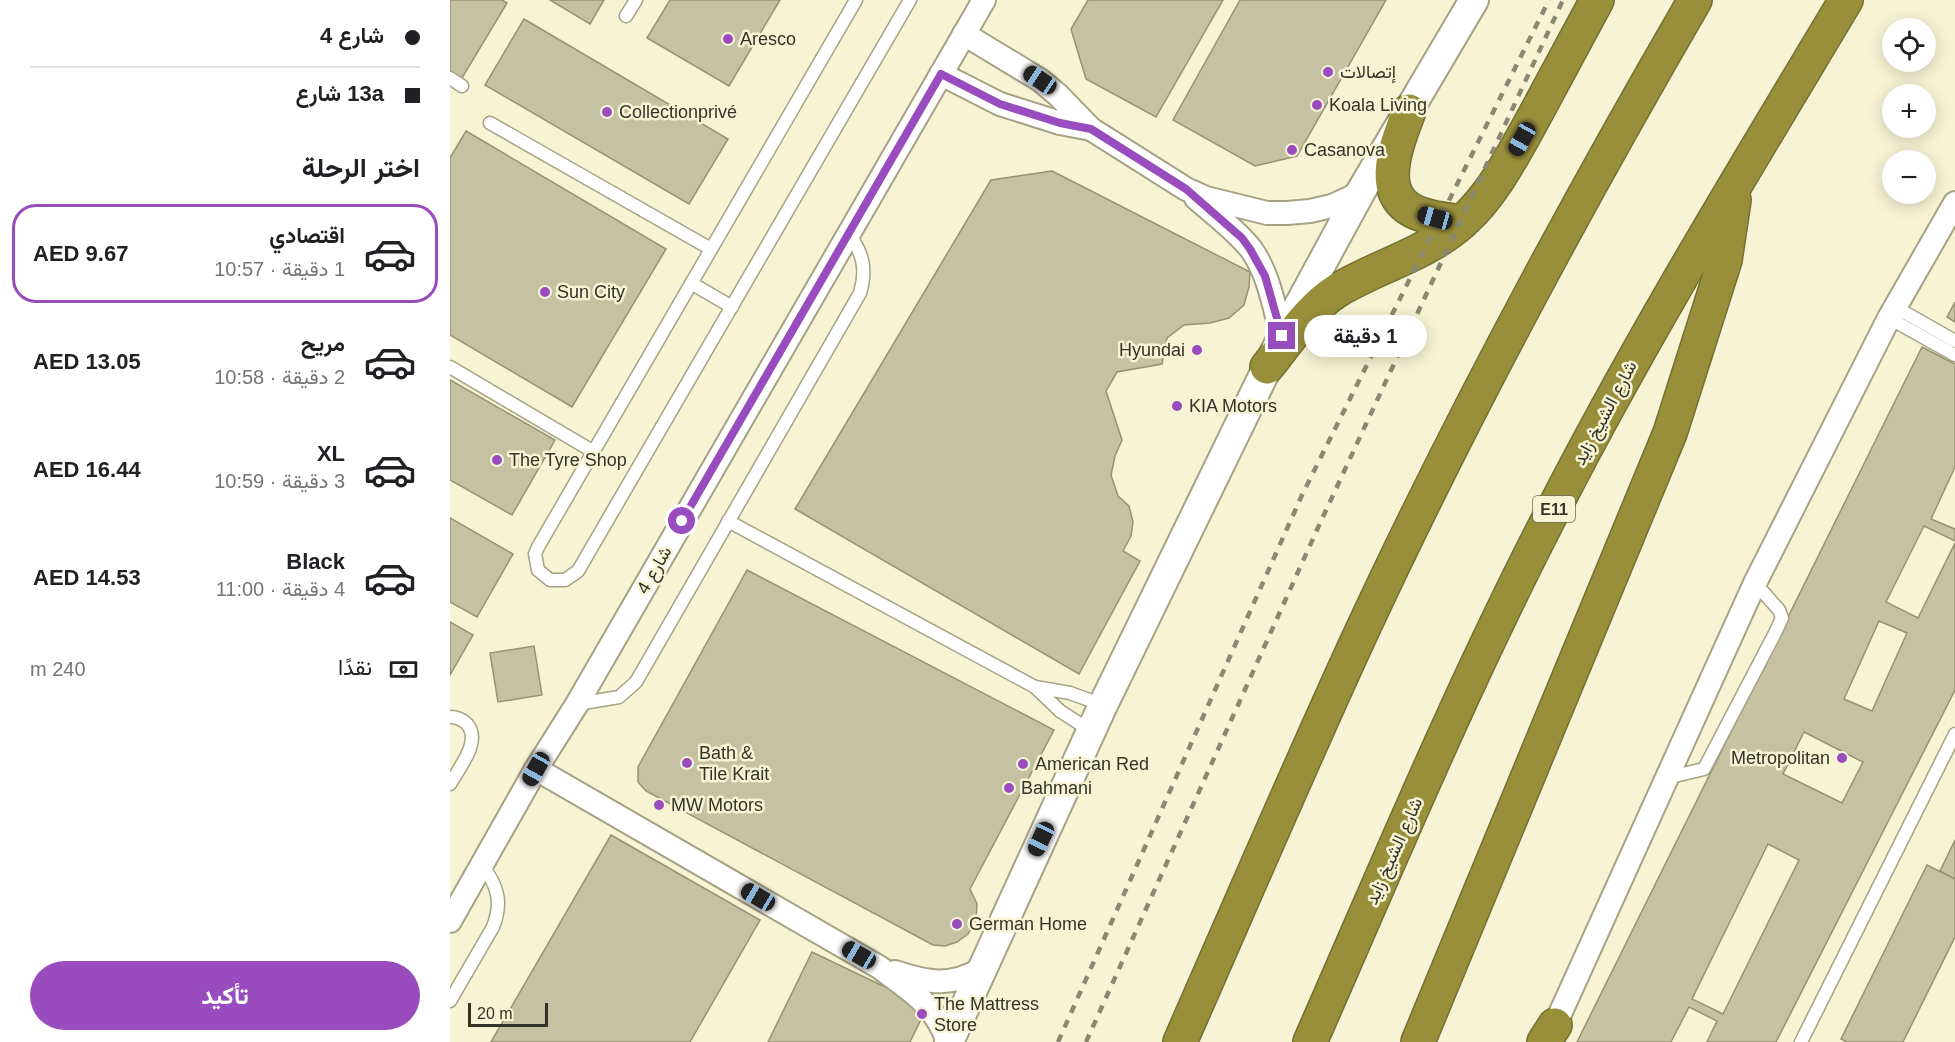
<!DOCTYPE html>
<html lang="ar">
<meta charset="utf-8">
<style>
:root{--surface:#fff;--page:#f2f2f2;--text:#202124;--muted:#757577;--line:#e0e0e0;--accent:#984cbe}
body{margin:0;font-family:Arial,Vazirmatn,sans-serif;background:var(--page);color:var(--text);direction:rtl;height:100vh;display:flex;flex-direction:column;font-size:22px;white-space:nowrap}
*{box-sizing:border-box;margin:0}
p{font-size:20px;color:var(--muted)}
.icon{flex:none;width:33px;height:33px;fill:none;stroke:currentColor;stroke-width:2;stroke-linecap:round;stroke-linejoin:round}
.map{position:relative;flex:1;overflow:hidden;direction:ltr}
.sheet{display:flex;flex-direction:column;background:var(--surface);width:450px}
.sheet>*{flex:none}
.hud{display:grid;align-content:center;height:132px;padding:0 30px;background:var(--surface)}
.controls{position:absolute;left:1432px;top:18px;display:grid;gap:12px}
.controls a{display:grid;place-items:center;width:54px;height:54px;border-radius:50%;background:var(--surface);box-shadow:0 3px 15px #0003;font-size:30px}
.scale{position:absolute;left:18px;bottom:15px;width:80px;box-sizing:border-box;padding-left:6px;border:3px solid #343327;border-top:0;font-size:16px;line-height:21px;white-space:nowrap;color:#343327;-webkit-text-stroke:4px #f7f4d5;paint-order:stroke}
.end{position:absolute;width:27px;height:27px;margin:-14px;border:8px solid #984cbe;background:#fff;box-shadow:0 0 0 3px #fff}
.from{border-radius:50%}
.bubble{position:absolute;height:42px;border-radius:21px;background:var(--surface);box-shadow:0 3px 15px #0003;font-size:20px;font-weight:700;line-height:42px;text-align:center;direction:rtl}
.car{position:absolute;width:18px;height:36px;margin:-18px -9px;border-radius:8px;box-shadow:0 0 4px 2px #0007;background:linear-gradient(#222 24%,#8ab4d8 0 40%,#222 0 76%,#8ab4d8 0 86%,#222 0)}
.hud b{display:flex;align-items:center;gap:21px;height:57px;font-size:22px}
.hud b+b{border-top:2px solid var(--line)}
.hud i{width:15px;height:15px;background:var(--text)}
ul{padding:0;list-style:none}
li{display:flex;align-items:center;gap:18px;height:99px;margin:0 12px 9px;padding:0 18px;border:3px solid transparent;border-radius:24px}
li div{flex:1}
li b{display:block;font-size:22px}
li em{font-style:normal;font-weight:700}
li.current{border-color:var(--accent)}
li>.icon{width:54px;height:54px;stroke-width:1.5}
h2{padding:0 30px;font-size:27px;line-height:72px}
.pay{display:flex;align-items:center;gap:15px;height:66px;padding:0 30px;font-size:22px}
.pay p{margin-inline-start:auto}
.action{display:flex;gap:12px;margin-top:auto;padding:12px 30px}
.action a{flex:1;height:69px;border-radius:36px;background:var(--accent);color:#fff;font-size:24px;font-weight:700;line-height:69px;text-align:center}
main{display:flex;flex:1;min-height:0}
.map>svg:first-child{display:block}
</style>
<main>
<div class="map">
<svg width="1505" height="1042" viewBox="0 0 1505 1042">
<rect width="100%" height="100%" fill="#f7f4d5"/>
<!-- building -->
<g fill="#c5c2a4" stroke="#959275" stroke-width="1.5" fill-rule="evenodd">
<path d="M0,0H52L57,3L9,83L0,78Z"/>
<path d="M100,0H154L140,24Z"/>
<path d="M220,0H330L279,86L197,38Z"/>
<path d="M638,0H773L706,117L636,79L621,29Z"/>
<path d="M790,0H936L847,156L805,166L723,120Z"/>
<path d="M74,19L278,139L239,204L35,85Z"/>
<path d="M16,131L216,249L122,407L0,335V158Z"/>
<path d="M602,171L800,272L799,287L794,305L779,318L760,323L734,325L717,338L712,364L667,372L656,391L672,440L665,456L661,475L668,496L679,506L683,522L681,536L673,551L690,561L629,674L345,509L541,180Z"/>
<path d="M1505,302V322L1497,317Z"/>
<path d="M1472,347L1505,364V467L1481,519L1505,529V541L1474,526L1436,602L1468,618L1505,543V690L1326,1042H1257L1267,1021L1239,1007L1221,1042H1127ZM1429,621L1457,633L1422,711L1394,699ZM1354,732L1413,762L1392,803L1333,774ZM1318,844L1349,860L1273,1014L1242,999Z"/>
<path d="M0,380L105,440L62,515L0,480Z"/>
<path d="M0,518L63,554L27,617L0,602Z"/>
<path d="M297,570L604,730L520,889L527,904L526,920L518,934L507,942L495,946L483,945L196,791L188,782V767Z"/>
<path d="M0,622L23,635L0,675Z"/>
<path d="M84,646L92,695L48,702L40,653Z"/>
<path d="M161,835L310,920L240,1042H41Z"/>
<path d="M1505,840V879L1490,871Z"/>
<path d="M1477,865L1505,879V937L1453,1042H1397L1391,1039Z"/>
<path d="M362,952L477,1007L460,1042H318Z"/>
</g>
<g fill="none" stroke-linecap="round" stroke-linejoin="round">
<defs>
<g id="service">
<path d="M406,0L88,547L85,554L88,570L100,580H115L128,571L460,0"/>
<path d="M176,16L186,0"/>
<path d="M0,78L12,86"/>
<path d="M40,123L261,249"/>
<path d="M241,283L282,307"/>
<path d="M1445,307L1505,341"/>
<path d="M1439,318L1505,355"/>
<path d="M0,367L144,452"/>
<path d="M278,521L585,687L610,711L641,731"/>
<path d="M585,687L620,693L653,705"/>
<path d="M127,704L169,697L186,682L410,293C417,270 413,253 399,234"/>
<path d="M0,717C7,717 12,719 17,724C32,741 9,768 0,784"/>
<path d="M1216,778L1254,769L1325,633L1332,618L1329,610L1305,583"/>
<path d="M0,1001L43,927C52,904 49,886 32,866"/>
<path d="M1351,1042L1505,734"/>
</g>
<g id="minor">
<path d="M514,34L590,80L608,95L641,129L736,189L756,198L817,213H837L860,211L882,206L910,193"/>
<path d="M491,74L550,104L610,123L641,129"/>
<path d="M746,198C764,214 786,230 801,249C819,274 824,307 832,336"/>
<path d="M86,769L429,967C460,990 485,1004 498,1042"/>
<path d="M0,921L86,769L127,704L534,0"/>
<path d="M445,972C478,983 500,987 532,969"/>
<path d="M1105,1025L1305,583L1439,318L1505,203"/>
</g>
<path id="tertiary" d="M499,1042L653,705L835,331L910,193L1024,0"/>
<g id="motorway">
<path d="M959,111C947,144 923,197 970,214C984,219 998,220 1012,222"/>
<path d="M817,367C839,340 858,309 888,290C928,266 977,254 1012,222C1043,195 1064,153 1084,117C1105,78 1126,39 1147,0"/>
<path d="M730,1042C788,910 845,777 905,646C1007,425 1123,210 1245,0"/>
<path d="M860,1042C937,867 1010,691 1097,522C1188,343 1293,172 1396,0"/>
<path d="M968,1042L1220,433L1275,260L1284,200"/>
<path d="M1094,1042L1105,1025"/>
</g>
</defs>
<!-- service casing -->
<use href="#service" stroke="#a6a385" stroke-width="15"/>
<!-- minor casing -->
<use href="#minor" stroke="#a6a385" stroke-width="26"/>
<!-- tertiary casing -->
<use href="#tertiary" stroke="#a6a385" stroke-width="32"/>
<!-- motorway casing -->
<use href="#motorway" stroke="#766f34" stroke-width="36"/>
<!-- service -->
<use href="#service" stroke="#fff" stroke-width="12"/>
<!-- minor -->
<use href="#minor" stroke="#fff" stroke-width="22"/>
<!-- tertiary -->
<use href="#tertiary" stroke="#fff" stroke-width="28"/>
<!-- motorway -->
<use href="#motorway" stroke="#998f3b" stroke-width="33"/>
<!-- rail -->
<g stroke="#8a8873" stroke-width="4.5" stroke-dasharray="8 8" stroke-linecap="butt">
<path d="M608,1042L852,495L1099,0"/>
<path d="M636,1042L871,521L1113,0"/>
</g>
</g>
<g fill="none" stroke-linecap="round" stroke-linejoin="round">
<!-- route -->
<path stroke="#984cbe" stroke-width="8" d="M232,521L491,74L550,104L610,123L641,129L736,189L792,238L800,249L815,276L832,336"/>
</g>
<!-- markers -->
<g fill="#984cbe" stroke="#f7f4d5" stroke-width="2">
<circle cx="278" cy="39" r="6"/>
<circle cx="878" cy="72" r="6"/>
<circle cx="867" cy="105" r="6"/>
<circle cx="157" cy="112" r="6"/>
<circle cx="842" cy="150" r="6"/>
<circle cx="95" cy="292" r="6"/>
<circle cx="747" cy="350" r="6"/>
<circle cx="727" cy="406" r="6"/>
<circle cx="47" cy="460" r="6"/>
<circle cx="1392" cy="758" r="6"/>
<circle cx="237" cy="763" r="6"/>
<circle cx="573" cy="764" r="6"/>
<circle cx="559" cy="788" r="6"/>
<circle cx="209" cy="805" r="6"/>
<circle cx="507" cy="924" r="6"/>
<circle cx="472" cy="1014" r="6"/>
</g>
<g text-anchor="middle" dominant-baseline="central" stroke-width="5" stroke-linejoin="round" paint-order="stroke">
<!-- shield labels -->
<rect fill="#f7f4d5" stroke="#6e6d5b" stroke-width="1.5" x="1083" y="496" width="42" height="26" rx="4.5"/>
<g font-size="16" font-weight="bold" fill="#343327">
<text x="1104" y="509">E11</text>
</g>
<!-- poi labels -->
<g font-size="18" fill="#343327" stroke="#f7f4d5" text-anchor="start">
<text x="290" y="39">Aresco</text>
<text x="890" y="72">إتصالات</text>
<text x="879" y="105">Koala Living</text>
<text x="169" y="112">Collectionprivé</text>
<text x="854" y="150">Casanova</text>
<text x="107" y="292">Sun City</text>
<text x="735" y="350" text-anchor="end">Hyundai</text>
<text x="739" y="406">KIA Motors</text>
<text x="59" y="460">The Tyre Shop</text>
<text x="249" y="753">Bath &amp;<tspan x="249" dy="21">Tile Krait</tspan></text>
<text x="1380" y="758" text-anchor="end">Metropolitan</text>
<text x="585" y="764">American Red</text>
<text x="571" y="788">Bahmani</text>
<text x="221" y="805">MW Motors</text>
<text x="519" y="924">German Home</text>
<text x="484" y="1004">The Mattress<tspan x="484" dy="21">Store</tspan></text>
</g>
<!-- street labels -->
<g font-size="18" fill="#343327" stroke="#f7f4d5">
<text transform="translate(1155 413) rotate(-62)">شارع الشيخ زايد</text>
<text transform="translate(204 570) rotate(-60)">شارع 4</text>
<text transform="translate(944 851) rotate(-66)">شارع الشيخ زايد</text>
</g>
</g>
</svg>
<div class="controls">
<a><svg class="icon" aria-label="locate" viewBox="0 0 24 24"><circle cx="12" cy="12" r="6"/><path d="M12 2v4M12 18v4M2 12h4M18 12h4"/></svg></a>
<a>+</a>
<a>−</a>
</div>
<div class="scale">20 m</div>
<i class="end from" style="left:232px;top:521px"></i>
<i class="end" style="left:832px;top:336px"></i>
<div class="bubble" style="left:854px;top:315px;width:123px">1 دقيقة</div>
<i class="car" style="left:590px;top:80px;rotate:304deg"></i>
<i class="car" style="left:1072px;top:139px;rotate:209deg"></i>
<i class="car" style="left:985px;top:218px;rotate:286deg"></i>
<i class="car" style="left:86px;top:769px;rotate:209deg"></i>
<i class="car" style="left:591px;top:839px;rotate:205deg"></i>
<i class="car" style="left:308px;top:897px;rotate:300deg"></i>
<i class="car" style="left:409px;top:955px;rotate:300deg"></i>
</div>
<section class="sheet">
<div class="hud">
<b><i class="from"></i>شارع 4</b>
<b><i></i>13a شارع</b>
</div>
<h2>اختر الرحلة</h2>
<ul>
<li class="current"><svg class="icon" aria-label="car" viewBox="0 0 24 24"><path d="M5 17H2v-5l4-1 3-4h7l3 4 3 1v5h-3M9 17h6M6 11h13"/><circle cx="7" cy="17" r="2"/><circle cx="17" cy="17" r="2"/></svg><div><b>اقتصادي</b><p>1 دقيقة · 10:57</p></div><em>AED 9.67</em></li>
<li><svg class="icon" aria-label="car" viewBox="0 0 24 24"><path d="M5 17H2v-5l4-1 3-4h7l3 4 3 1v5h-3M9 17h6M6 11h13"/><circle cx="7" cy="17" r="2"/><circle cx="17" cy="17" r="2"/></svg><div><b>مريح</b><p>2 دقيقة · 10:58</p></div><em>AED 13.05</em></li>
<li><svg class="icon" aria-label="car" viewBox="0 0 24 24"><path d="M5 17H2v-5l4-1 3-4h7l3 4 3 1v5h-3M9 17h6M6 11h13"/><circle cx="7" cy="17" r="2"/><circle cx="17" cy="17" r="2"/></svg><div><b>XL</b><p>3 دقيقة · 10:59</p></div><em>AED 16.44</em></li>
<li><svg class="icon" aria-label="car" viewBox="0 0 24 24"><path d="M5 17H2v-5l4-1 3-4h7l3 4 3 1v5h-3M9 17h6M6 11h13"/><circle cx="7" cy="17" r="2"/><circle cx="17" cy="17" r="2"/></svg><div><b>Black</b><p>4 دقيقة · 11:00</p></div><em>AED 14.53</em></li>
</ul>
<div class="pay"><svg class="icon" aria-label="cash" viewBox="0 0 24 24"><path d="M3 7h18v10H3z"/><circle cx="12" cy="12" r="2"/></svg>نقدًا<p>240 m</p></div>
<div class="action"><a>تأكيد</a></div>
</section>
</main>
